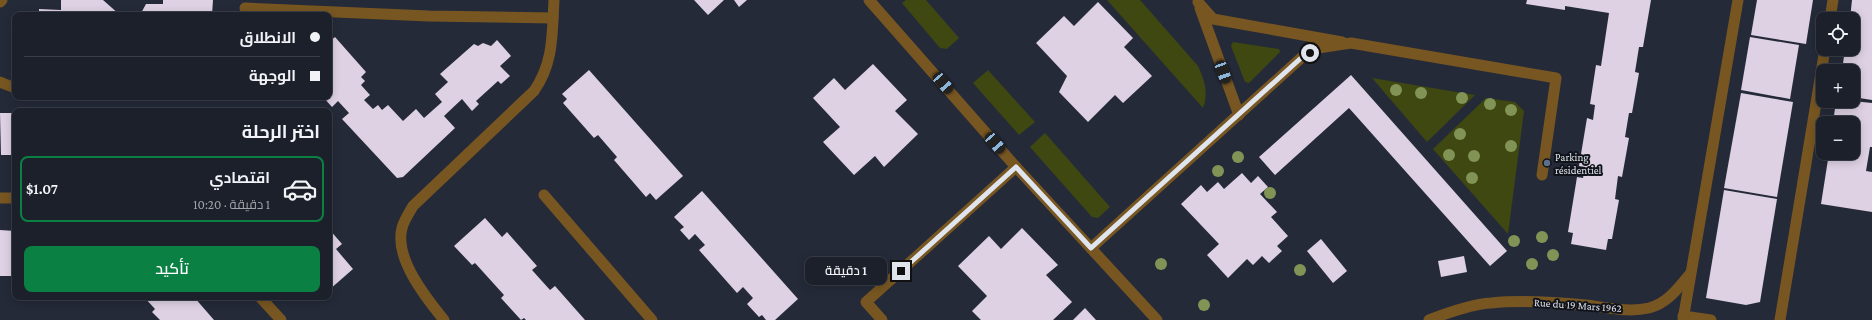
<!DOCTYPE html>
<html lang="ar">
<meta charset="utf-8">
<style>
:root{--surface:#1c202b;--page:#252833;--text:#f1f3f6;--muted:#a0a3a9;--line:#3a3e47;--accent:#0b8043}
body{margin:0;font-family:"Crimson Pro",Cairo,serif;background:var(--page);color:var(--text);direction:rtl;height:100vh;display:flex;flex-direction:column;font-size:15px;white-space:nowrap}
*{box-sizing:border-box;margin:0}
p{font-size:13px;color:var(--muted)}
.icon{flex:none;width:22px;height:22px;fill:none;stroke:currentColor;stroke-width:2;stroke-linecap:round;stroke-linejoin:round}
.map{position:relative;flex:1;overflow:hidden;direction:ltr}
.panel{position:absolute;left:12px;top:108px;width:320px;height:192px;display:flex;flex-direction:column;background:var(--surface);border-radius:8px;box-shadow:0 2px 10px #0003,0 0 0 1px var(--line);direction:rtl}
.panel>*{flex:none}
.hud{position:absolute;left:12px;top:12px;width:320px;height:88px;border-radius:8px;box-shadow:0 2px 10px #0003,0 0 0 1px var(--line);direction:rtl;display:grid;align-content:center;height:88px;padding:0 12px;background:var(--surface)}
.fabs{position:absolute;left:1816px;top:12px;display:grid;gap:8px}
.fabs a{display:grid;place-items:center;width:44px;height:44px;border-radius:8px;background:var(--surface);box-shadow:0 2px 10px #0003,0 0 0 1px var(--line);font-size:20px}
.end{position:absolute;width:18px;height:18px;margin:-9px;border:5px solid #e0e4ed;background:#111;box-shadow:0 0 0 2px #111}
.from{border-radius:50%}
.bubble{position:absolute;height:28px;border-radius:8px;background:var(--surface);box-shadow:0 2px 10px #0003,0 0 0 1px var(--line);font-size:13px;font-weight:600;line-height:28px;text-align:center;direction:rtl}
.car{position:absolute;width:12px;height:24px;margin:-12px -6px;border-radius:5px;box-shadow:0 0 3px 1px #0007;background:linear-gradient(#222 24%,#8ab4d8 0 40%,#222 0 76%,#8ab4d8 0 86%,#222 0)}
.hud b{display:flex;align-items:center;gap:14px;height:38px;font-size:15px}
.hud b+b{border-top:1px solid var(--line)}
.hud i{width:10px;height:10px;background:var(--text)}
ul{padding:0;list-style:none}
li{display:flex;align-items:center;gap:12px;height:66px;margin:0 8px 6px;padding:0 4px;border:2px solid transparent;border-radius:8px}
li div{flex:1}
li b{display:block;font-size:15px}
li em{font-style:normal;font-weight:600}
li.current{border-color:var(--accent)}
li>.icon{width:36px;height:36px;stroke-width:1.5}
h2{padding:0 12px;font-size:18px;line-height:48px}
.button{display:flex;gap:8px;margin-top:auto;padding:8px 12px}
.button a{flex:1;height:46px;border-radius:8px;background:var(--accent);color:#fff;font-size:16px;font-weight:600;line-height:46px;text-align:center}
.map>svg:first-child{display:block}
</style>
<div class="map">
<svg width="1872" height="320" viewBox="0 0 1872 320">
<rect width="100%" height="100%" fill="#252a39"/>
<!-- green -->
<g fill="#3e4810">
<path d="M906,0H926L959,38L947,49L940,48L902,3Z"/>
<path d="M1107,0H1140L1198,66C1204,79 1209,93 1203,108Z"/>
<path d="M1233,42L1279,49L1280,52L1249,83L1245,82L1231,46Z"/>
<path d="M988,70L1035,122L1019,135L973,83Z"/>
<path d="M1372,78L1475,95L1427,142Z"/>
<path d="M1486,98L1515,102L1524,111L1508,234L1433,149Z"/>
<path d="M1045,133L1110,207L1098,218L1092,217L1030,147Z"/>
</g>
<!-- building -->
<g fill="#ddd1e3">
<path d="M61,0H103L120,15H39V9L61,10Z"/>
<path d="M163,0H213L212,15H140L146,4H163Z"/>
<path d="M694,0H724L708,15Z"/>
<path d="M734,0H747L739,7Z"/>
<path d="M1527,0H1651L1643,47H1639L1635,72L1639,73L1632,113H1629L1625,137L1629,138L1622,177L1618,176L1615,199L1619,200L1612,239H1608L1606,250L1571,244L1573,233L1568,232L1577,177L1583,178L1585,167L1579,166L1587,118L1593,120L1595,105L1590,104L1596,65L1601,66L1609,13L1565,6V10L1526,4Z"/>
<path d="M1757,0H1813L1806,44L1751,35Z"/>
<path d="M1852,0H1872V100L1853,97V71H1842L1845,49H1853V19H1850Z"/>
<path d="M1098,2L1133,38L1124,47L1152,76L1123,103L1115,95L1088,122L1059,92L1067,76L1036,43L1064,16L1074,26Z"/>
<path d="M335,37L366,72L361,77L365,81L361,85L370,95L364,100L373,109L378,105L382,110L388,105L403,121L416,109L424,118L442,102L435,94L448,82L440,74L474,44L478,46L483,43L491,46L497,40L511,56L500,66L510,76L501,84L498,81L476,101L479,104L472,111L462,99L444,116L455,128L403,177L397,178L342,119L349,113L338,101L332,107L323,97H329V42Z"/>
<path d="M1750,37L1799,45L1790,99L1741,90Z"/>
<path d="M873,64L907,100L895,111L918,134L884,167L875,156L854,175L823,142L840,127L813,98L834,78L845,90Z"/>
<path d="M589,70L683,176L656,200L650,193L646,197L614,160L617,157L598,135L594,138L563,103L567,99L562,94Z"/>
<path d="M1351,75L1507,251L1490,266L1349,108L1275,175L1259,157Z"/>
<path d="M1741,93L1793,102L1777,197L1724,188Z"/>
<path d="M1836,101H1853L1872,103V147H1870L1866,171L1872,172V212L1821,204L1829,153H1853V123H1833Z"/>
<path d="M0,113H15V155H1Z"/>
<path d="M1242,173L1251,183L1258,176L1268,187L1260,194L1277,212L1271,217L1288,236L1277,246L1282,251L1269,263L1262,256L1253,265L1247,259L1228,278L1207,255L1219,244L1181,204L1201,185L1207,192L1218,182L1224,189Z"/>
<path d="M1724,190L1777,199L1760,302L1746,305L1706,298Z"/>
<path d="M702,191L798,299L775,320H766L762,315L759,317L747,304L753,298L743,287L737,293L699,250L705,245L695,234L689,240L680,230L684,227L674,217Z"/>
<path d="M485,218L502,237L507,232L537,266L532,270L550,290L555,286L585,320H526L524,318L521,320L501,298L504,295L475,263L472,265L454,246Z"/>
<path d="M1022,228L1058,265L1046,275L1072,302L1053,320H981L972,311L987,296L958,266L989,236L1001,249Z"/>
<path d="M329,229L342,244L336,249L353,269L329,290Z"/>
<path d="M0,230L15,231V276H0Z"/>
<path d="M1321,239L1347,271L1333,283L1307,251Z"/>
<path d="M1464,256L1467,272L1441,277L1438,261Z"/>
<path d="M144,297H194L214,320H160L152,312L155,309Z"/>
<path d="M1085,308L1096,320H1073Z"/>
</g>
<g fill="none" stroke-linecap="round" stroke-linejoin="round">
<!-- minor -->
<g stroke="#775621" stroke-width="11">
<path d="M869,0L1016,167L1157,320"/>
<path d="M0,2L2,0"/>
<path d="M1198,2L1213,19L1342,42"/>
<path d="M245,8L429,16L553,18"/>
<path d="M1200,8L1239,115"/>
<path d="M1830,19L1833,0"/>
<path d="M0,82L15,88"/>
<path d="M544,195L652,320"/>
<path d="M0,198H15"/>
<path d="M1091,248L1301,58L1318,48L1351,43L1556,78L1542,175"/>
<path d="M260,297L281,320"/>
<path d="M1683,316L1711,320"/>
<path d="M444,320C426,298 394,258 402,228C404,220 409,213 413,206L534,91C554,62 552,34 554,0"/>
<path d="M882,320L866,302L1016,167"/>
<path d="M1429,320C1447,313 1472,304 1491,303C1522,300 1554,302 1585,305C1606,307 1628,313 1649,308C1668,303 1678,288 1690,274"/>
<path d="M1683,320L1738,0"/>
<path d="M1780,320L1825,49"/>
</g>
</g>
<!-- trees -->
<g fill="#829356">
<circle cx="1396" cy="90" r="6"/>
<circle cx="1421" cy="93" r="6"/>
<circle cx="1462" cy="98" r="6"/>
<circle cx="1490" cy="104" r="6"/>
<circle cx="1511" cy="110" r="6"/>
<circle cx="1460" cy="134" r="6"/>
<circle cx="1511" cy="146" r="6"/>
<circle cx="1449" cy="155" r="6"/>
<circle cx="1474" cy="156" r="6"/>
<circle cx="1238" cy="157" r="6"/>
<circle cx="1218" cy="171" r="6"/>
<circle cx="1472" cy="178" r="6"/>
<circle cx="1270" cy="193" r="6"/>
<circle cx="1542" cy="237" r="6"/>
<circle cx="1514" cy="241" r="6"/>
<circle cx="1553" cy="255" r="6"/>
<circle cx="1161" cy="264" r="6"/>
<circle cx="1532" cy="264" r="6"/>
<circle cx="1300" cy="270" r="6"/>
<circle cx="1204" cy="305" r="6"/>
</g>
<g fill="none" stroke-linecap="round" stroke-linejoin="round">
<!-- route -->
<path stroke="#e0e4ed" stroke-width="5" d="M901,271L1016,167L1091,248L1301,58L1310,53"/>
</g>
<!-- markers -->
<circle fill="#5c6f8a" stroke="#101319" stroke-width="1.5" cx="1547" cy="163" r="4"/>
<g text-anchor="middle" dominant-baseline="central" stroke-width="4" stroke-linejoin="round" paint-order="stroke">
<!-- poi labels -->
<g font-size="11" fill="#e0e4ed" stroke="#101319" text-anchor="start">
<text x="1555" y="157">Parking<tspan x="1555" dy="13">résidentiel</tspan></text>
</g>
<!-- street labels -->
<g font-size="11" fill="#e0e4ed" stroke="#101319">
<text transform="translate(1578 305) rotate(4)">Rue du 19 Mars 1962</text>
</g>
</g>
</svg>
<div class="fabs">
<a><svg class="icon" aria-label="locate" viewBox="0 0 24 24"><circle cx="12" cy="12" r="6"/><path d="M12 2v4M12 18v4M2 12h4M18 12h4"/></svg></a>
<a>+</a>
<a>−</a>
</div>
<i class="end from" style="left:1310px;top:53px"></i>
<i class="end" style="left:901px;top:271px"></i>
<div class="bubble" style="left:805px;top:257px;width:82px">1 دقيقة</div>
<i class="car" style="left:1223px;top:72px;rotate:160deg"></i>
<i class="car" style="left:943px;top:83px;rotate:139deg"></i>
<i class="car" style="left:995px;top:143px;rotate:139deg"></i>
<div class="hud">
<b><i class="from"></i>الانطلاق</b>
<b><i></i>الوجهة</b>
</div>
<section class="panel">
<h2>اختر الرحلة</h2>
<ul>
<li class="current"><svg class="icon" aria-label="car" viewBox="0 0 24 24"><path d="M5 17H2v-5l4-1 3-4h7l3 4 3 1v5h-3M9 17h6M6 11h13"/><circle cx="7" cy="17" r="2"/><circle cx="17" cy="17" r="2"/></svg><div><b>اقتصادي</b><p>1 دقيقة · 10:20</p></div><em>$1.07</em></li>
</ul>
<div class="button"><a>تأكيد</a></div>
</section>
</div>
